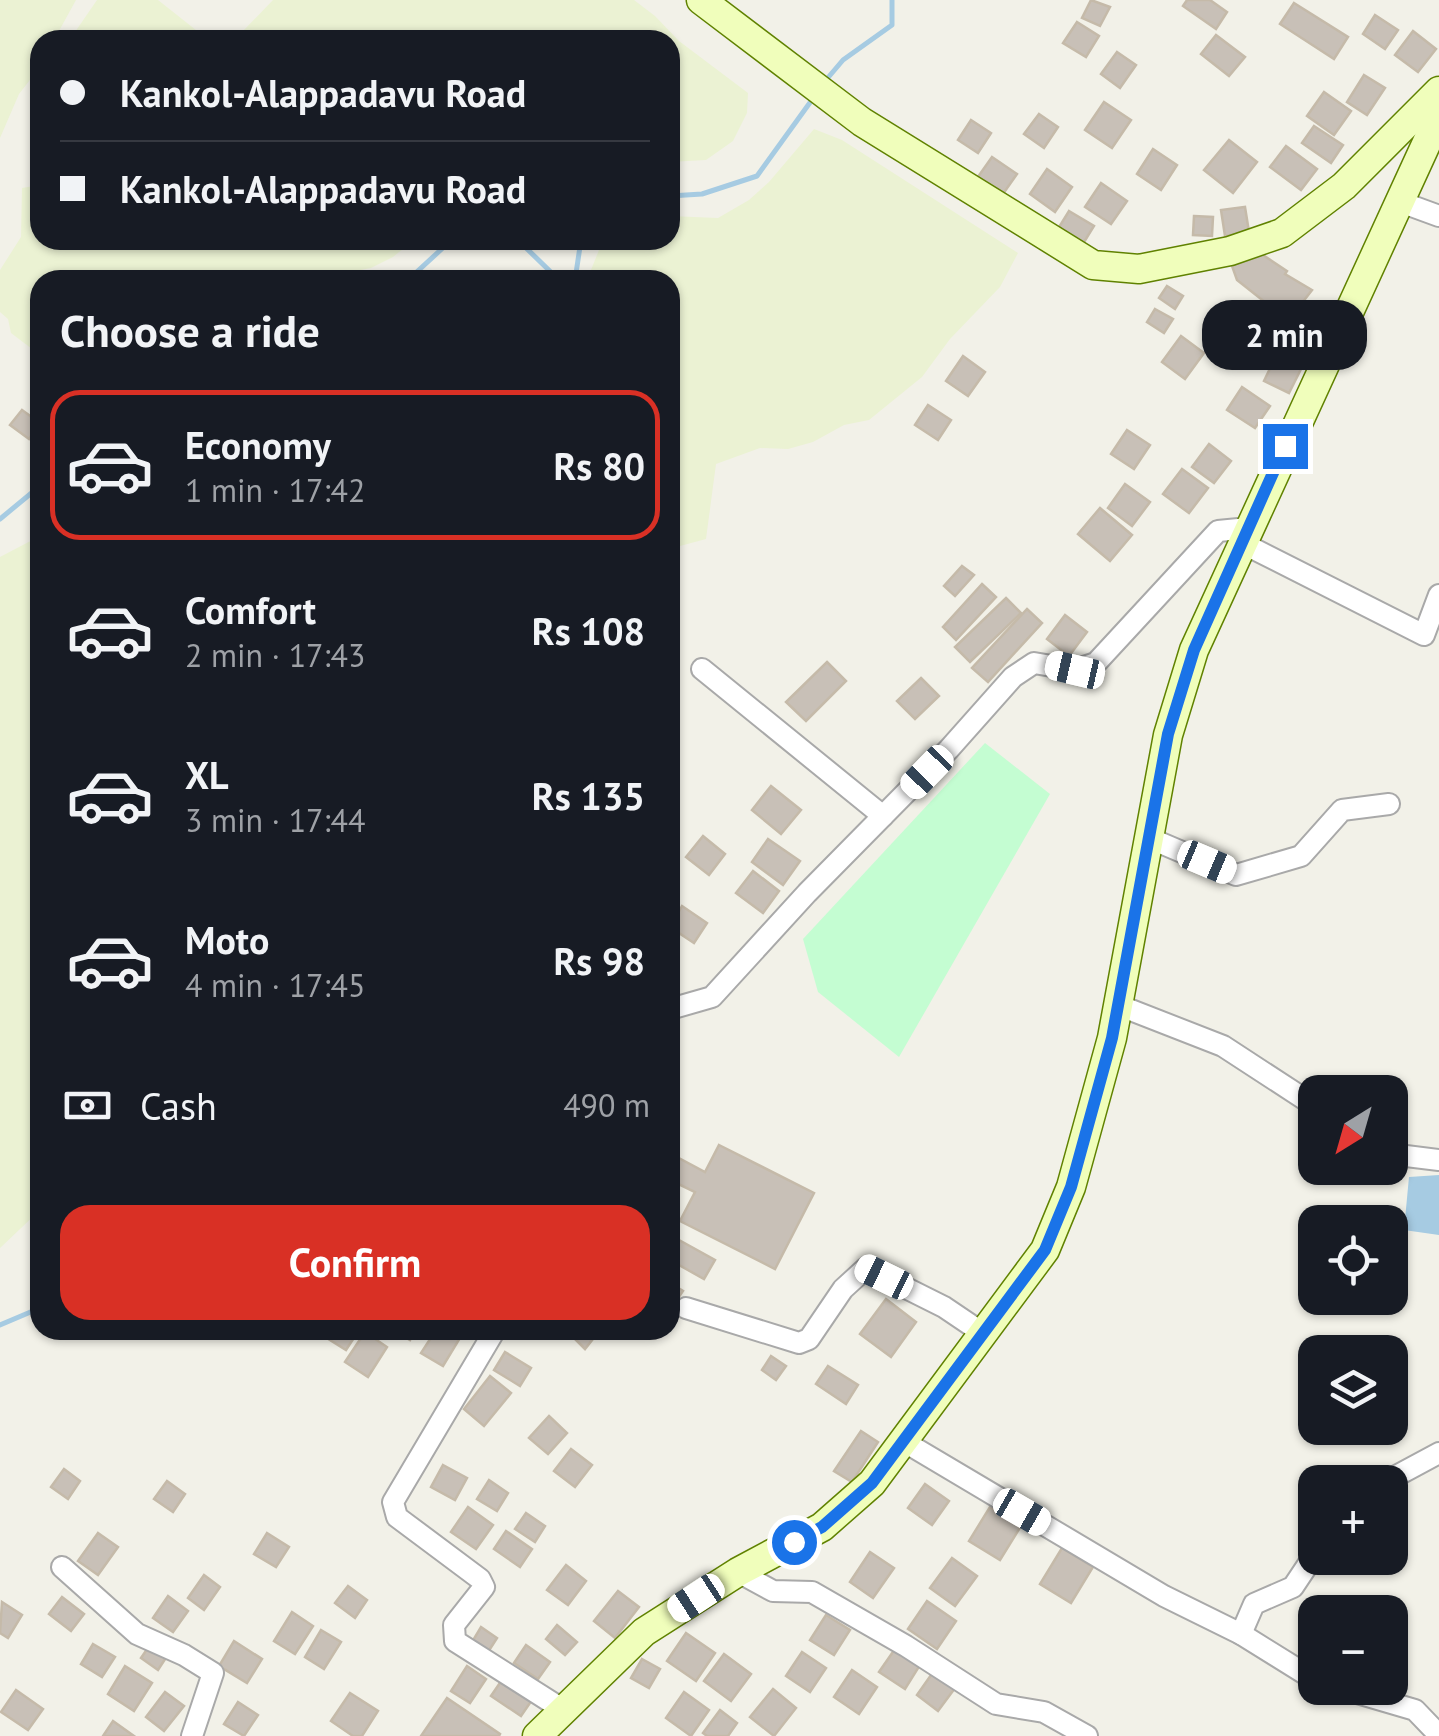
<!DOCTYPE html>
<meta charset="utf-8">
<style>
:root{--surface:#171b24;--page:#242831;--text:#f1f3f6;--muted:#9ea1a6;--line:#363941;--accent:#d93025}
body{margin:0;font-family:"PT Sans",sans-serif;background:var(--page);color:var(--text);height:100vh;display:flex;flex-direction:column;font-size:38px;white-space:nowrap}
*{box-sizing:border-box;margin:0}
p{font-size:32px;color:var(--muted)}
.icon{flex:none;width:55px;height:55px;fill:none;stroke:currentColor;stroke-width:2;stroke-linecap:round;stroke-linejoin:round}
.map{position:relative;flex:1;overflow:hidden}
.side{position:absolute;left:30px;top:270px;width:650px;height:1070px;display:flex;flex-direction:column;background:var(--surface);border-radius:30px;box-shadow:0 2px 8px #0004}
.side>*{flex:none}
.hud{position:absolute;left:30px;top:30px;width:650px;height:220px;border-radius:30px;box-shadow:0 2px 8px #0004;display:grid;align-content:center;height:220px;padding:0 30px;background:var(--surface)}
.needle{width:65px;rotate:217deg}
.buttons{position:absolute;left:1298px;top:1075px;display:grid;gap:20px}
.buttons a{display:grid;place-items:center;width:110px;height:110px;border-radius:20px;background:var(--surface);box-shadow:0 2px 8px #0004;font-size:50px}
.end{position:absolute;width:45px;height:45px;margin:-22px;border:12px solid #1a73e8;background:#fff;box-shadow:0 0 0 5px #fff}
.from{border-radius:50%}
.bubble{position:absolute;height:70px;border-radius:30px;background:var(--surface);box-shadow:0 2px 8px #0004;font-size:32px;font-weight:800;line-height:70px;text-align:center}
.car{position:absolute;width:30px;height:60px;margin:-30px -15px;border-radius:12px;box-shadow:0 0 8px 2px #0007;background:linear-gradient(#fff 24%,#345 0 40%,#fff 0 76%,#345 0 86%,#fff 0)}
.hud b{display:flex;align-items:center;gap:35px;height:95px;font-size:38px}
.hud b+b{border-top:2px solid var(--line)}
.hud i{width:25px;height:25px;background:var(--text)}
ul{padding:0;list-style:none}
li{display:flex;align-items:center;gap:30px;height:150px;margin:0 20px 15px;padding:0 10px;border:5px solid transparent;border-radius:30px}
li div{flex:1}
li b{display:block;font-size:38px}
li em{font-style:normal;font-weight:800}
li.on{border-color:var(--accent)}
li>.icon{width:90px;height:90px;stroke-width:1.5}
h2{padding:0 30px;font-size:45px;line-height:120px}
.pay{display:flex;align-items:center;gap:25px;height:110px;padding:0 30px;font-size:38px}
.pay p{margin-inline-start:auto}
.action{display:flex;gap:20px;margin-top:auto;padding:20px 30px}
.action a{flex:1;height:115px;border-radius:30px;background:var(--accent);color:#fff;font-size:40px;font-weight:800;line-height:115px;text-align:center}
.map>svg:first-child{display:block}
</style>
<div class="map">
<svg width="1439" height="1736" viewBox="0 0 1439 1736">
<rect width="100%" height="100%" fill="#f2f1e8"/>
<!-- farmland -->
<g fill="#ebf2d3">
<path d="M0,0H76L54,40H40V67L19,94L0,138Z"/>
<path d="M97,0H158L201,34L243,31L273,0H634L655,16L679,41L748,93L747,113L733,141L706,160L670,162V40H89L75,32Z"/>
<path d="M814,129L842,140L1018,253L1000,287L950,339L922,377L869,420L844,425L813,442L788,449L760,448L716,464L706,539L680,546L670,542V280H587L603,240H670V216L718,218L749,200L769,182Z"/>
<path d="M40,185V240H414L393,257L371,268L330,276L281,280L242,271L225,280H40V355L11,333L8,319L0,312V270L21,237L22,188Z"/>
<path d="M40,536V1210L0,1248V557Z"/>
</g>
<!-- park -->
<path fill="#c4fdd2" d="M985,743L1050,794L899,1057L818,992L803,939Z"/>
<!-- water -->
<path fill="#a6cbe2" d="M1439,1175V1235L1404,1230L1409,1177Z"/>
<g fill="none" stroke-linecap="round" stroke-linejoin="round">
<!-- stream -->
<g stroke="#a6cbe2" stroke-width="5">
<path d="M826,80L843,60L892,25V0"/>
<path d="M670,196L702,194L757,176L814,97"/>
<path d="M408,280L446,245L521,243L559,280"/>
<path d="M575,280L581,240"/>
<path d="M0,519L40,486"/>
<path d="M0,1325L40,1308"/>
</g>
</g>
<!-- building -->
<g fill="#c8c0b7" stroke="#c5baa9" stroke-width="2.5">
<path d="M1091,0L1110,7L1100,26L1082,18Z"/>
<path d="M1187,0H1210L1227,12L1216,29L1183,6Z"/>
<path d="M1294,3L1348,37L1334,59L1280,24Z"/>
<path d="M1375,15L1398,30L1385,49L1363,34Z"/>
<path d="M1077,22L1099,36L1086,57L1063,43Z"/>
<path d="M1413,31L1436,49L1418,72L1395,55Z"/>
<path d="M1216,35L1245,57L1229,76L1201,54Z"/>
<path d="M1117,52L1136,65L1120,88L1101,74Z"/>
<path d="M1364,75L1385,88L1367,115L1347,102Z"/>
<path d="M1324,92L1351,111L1334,135L1307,116Z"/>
<path d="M1104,102L1131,120L1112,148L1085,130Z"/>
<path d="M1039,114L1058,127L1044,148L1024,134Z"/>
<path d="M971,120L991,133L978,153L958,140Z"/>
<path d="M1314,126L1343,145L1331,163L1302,143Z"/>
<path d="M1229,140L1257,162L1233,193L1204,170Z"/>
<path d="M1286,146L1317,169L1301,190L1270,167Z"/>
<path d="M1153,149L1177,165L1161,190L1137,174Z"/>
<path d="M992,157L1017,174L998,201L973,184Z"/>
<path d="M1047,169L1072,187L1055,212L1030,194Z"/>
<path d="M1101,183L1127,201L1111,224L1085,207Z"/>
<path d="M1245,207L1249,232L1225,236L1221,210Z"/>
<path d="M1069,211L1094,226L1081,247L1056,232Z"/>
<path d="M1194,216L1213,217L1212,236L1193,235Z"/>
<path d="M1260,253L1287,271L1285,274L1312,290L1291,317L1279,308L1275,310L1237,280L1232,266Z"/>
<path d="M1167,286L1183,296L1175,309L1159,298Z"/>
<path d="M1155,309L1173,319L1164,333L1147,322Z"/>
<path d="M1294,334L1314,343L1307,359L1287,349Z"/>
<path d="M1181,336L1204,353L1185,379L1162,362Z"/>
<path d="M1278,352L1303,365L1289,393L1264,381Z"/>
<path d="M963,356L985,372L968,396L946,381Z"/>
<path d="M1242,387L1270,406L1255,428L1227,410Z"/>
<path d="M928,405L951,420L938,440L915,425Z"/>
<path d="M22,410L40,423L29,439L10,425Z"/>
<path d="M1127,430L1150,445L1134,469L1111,454Z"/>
<path d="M1209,444L1231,461L1214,483L1192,467Z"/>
<path d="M1182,469L1208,488L1189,513L1163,494Z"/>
<path d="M1125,484L1150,502L1132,526L1108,508Z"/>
<path d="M1100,508L1132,535L1110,561L1078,534Z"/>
<path d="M962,566L974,575L955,596L944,586Z"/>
<path d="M982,584L996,597L956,640L943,627Z"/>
<path d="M1006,598L1021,613L970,662L955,647Z"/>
<path d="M1027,609L1042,623L988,682L972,668Z"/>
<path d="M1065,615L1087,632L1069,656L1047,639Z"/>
<path d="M827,662L846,681L806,721L786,702Z"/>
<path d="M921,678L939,696L915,719L897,701Z"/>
<path d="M771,786L801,810L781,834L752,810Z"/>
<path d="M703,836L725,854L709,875L686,857Z"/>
<path d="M768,839L800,861L783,885L752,862Z"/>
<path d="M753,871L779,891L763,913L736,893Z"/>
<path d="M682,906L707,923L694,943L670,927Z"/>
<path d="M719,1145L814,1193L775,1269L680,1221L695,1192L670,1180L673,1155L705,1172Z"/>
<path d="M679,1240L715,1260L704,1279L670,1260Z"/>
<path d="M670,1283L683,1291L670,1310Z"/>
<path d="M886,1299L916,1322L891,1357L860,1334Z"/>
<path d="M330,1330H359L346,1350L325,1337Z"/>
<path d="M393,1330H416L410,1340Z"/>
<path d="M436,1330H448L460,1338L443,1366L421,1353Z"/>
<path d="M566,1330H600L585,1349Z"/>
<path d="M365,1332L387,1347L368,1377L345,1362Z"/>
<path d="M505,1352L531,1368L520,1386L494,1370Z"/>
<path d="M771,1356L786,1366L776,1380L762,1370Z"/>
<path d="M828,1366L858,1385L846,1404L816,1384Z"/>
<path d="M490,1376L511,1393L484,1426L464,1409Z"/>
<path d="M549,1416L567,1433L548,1454L529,1438Z"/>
<path d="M861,1431L878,1442L852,1482L834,1471Z"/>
<path d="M571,1449L592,1465L575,1487L554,1471Z"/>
<path d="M443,1465L467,1478L455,1500L431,1487Z"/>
<path d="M64,1469L80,1481L68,1499L51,1487Z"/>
<path d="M489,1480L508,1493L497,1511L477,1499Z"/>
<path d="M167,1481L185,1494L173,1512L154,1499Z"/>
<path d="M925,1484L949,1501L932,1525L908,1508Z"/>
<path d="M468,1507L493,1525L476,1549L451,1532Z"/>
<path d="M990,1507L1021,1526L1000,1560L969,1541Z"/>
<path d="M526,1513L545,1526L535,1542L515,1529Z"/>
<path d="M506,1531L532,1549L520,1567L494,1549Z"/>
<path d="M98,1533L118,1547L98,1575L78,1561Z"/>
<path d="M267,1533L289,1547L276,1567L254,1554Z"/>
<path d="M1062,1548L1093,1567L1071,1603L1040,1584Z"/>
<path d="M870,1552L894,1568L873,1598L850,1582Z"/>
<path d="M952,1558L977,1576L955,1606L930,1588Z"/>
<path d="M566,1565L586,1581L568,1605L547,1590Z"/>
<path d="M204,1575L220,1587L204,1610L188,1598Z"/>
<path d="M348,1586L367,1600L355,1618L335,1603Z"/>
<path d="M618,1591L639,1607L615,1638L594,1621Z"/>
<path d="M168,1596L188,1611L173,1632L153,1618Z"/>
<path d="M62,1597L84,1614L71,1631L49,1614Z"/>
<path d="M927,1601L956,1621L937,1649L908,1629Z"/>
<path d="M2,1602L22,1615L8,1638L0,1633Z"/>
<path d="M292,1612L313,1626L295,1654L274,1641Z"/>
<path d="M826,1615L850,1630L834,1655L810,1640Z"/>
<path d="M557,1625L577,1642L565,1655L546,1639Z"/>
<path d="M481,1627L497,1638L488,1652L472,1642Z"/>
<path d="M321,1630L341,1642L324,1669L305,1657Z"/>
<path d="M686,1633L715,1653L696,1681L667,1661Z"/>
<path d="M234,1641L262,1659L247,1683L219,1666Z"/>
<path d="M152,1642L169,1653L158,1670L141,1658Z"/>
<path d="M93,1644L115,1657L102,1677L81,1664Z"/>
<path d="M526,1645L550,1662L538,1679L514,1663Z"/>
<path d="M895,1649L920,1665L905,1689L879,1672Z"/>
<path d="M802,1652L826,1668L810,1692L786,1676Z"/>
<path d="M724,1654L751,1674L731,1701L704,1681Z"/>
<path d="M642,1659L660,1669L649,1688L631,1678Z"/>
<path d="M125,1666L152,1683L134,1711L108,1694Z"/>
<path d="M467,1666L486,1679L470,1703L451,1691Z"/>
<path d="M936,1668L958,1684L938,1711L917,1695Z"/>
<path d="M852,1670L877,1687L859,1714L834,1697Z"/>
<path d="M504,1677L534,1697L521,1716L491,1696Z"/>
<path d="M773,1689L796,1708L774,1736L750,1717Z"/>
<path d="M16,1690L43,1709L28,1730L1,1712Z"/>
<path d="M165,1692L184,1706L164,1731L146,1717Z"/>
<path d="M684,1692L709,1710L691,1736L666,1718Z"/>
<path d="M350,1693L378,1711L362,1736H353L331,1721Z"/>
<path d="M447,1698L500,1734L499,1736H421Z"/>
<path d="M238,1702L258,1715L244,1736L224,1724Z"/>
<path d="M720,1710L737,1723L728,1736H707L703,1733Z"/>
<path d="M113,1721L134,1736H103Z"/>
</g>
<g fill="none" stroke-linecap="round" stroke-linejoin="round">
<defs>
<g id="street">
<path d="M1398,201L1439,216"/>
<path d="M1242,543L1424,635L1439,595"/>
<path d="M702,669L883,816"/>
<path d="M1149,838L1236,875L1301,856L1342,810L1389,804"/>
<path d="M1118,1005L1223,1046L1315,1106"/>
<path d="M670,1009L712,997L807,893L949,749L1013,677L1034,663L1075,670L1096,663L1218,531L1249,528"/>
<path d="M1390,1154L1439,1160"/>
<path d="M686,1308L799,1343L809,1339L843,1289L866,1268L944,1307L984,1334"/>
<path d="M495,1330L393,1502L397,1517L480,1579L484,1587L454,1625L455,1641L562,1709"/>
<path d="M903,1441L1164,1596L1241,1634L1315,1680"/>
<path d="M1385,1482L1439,1453"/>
<path d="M62,1567L137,1634L184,1655L213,1673L192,1736"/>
<path d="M738,1572L773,1591L812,1592L906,1646L996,1704L1044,1712L1087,1736"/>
<path d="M1241,1634L1254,1604L1293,1587L1315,1554"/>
<path d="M1340,1688L1415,1710L1439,1735"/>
</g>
<g id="secondary">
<path d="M701,0L862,122L1093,265L1139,269L1230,251L1282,233L1344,186L1439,91"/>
<path d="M537,1736L644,1632L738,1572L822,1527L872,1483L1045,1250L1071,1187L1112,1038L1168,735L1194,650L1439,116"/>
</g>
</defs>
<!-- street casing -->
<use href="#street" stroke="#a9a9a9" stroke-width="24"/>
<!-- secondary casing -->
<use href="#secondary" stroke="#608200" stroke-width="31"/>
<!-- street -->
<use href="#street" stroke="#fff" stroke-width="20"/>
<!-- secondary -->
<use href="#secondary" stroke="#f0febb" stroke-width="28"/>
</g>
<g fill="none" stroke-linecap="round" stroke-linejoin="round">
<!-- route -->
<path stroke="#1a73e8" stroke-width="12" d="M794,1542L822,1527L872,1483L1045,1250L1071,1187L1112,1038L1168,734L1194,650L1285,446"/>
</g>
</svg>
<div class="buttons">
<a><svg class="needle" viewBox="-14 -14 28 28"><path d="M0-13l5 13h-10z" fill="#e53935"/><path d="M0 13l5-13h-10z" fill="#9ea1a6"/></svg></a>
<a><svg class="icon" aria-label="locate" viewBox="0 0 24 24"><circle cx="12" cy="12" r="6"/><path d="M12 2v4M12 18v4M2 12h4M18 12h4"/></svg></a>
<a><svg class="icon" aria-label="layers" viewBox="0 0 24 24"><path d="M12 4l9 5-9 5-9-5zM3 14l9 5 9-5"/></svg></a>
<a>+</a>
<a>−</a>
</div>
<i class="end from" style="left:794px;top:1542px"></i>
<i class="end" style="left:1285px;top:446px"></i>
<div class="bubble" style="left:1202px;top:300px;width:165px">2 min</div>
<i class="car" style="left:1075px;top:670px;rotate:283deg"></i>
<i class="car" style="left:927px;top:772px;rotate:224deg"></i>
<i class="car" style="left:1207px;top:862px;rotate:113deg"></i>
<i class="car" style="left:884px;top:1277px;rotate:296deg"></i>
<i class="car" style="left:1022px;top:1512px;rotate:120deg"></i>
<i class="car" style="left:696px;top:1598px;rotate:237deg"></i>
<div class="hud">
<b><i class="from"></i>Kankol-Alappadavu Road</b>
<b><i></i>Kankol-Alappadavu Road</b>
</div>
<section class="side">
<h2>Choose a ride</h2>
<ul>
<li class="on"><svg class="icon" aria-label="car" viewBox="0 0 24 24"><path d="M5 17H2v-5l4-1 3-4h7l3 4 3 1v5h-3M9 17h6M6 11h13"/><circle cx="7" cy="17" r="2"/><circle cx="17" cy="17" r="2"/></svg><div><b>Economy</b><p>1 min · 17:42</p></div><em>Rs 80</em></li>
<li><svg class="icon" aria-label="car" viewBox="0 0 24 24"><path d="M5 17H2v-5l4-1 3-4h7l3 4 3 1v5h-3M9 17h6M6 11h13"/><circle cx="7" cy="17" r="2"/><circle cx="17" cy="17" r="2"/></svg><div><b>Comfort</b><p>2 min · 17:43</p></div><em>Rs 108</em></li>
<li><svg class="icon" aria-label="car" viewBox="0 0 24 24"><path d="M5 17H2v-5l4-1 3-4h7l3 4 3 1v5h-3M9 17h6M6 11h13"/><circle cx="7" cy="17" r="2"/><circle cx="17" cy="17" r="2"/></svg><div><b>XL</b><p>3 min · 17:44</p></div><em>Rs 135</em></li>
<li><svg class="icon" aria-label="car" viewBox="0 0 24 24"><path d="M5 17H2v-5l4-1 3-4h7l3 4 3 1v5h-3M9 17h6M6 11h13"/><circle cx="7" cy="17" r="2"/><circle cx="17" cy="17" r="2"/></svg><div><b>Moto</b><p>4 min · 17:45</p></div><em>Rs 98</em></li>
</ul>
<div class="pay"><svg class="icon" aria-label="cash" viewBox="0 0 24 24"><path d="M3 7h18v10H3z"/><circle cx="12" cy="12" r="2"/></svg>Cash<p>490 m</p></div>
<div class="action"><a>Confirm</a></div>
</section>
</div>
